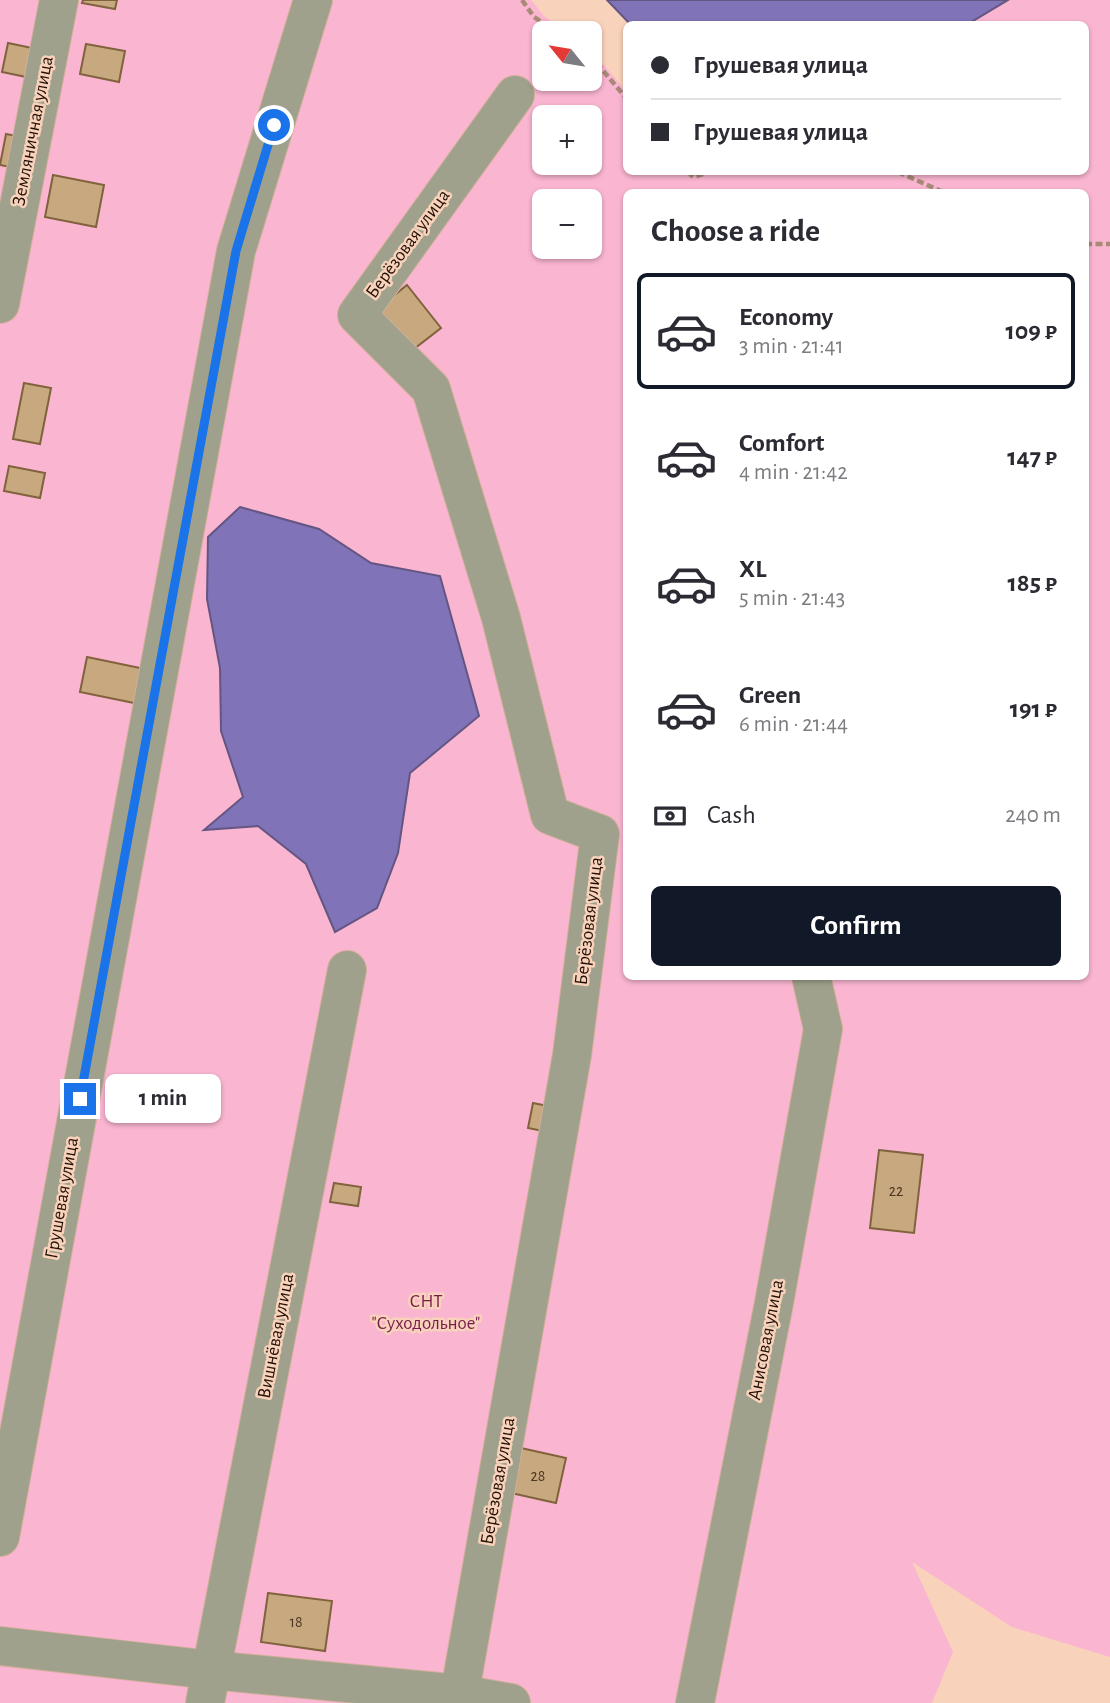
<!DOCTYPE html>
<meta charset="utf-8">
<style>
:root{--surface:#fff;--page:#f2f2f3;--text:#2b2b33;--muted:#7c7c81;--line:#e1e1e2;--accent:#111827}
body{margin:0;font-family:"Alegreya Sans",sans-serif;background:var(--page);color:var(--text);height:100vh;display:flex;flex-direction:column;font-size:26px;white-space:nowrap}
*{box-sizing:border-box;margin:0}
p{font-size:23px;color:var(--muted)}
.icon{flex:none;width:38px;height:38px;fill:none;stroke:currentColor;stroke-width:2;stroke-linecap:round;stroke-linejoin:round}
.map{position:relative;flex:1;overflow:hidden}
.sheet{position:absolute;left:623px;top:189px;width:466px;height:791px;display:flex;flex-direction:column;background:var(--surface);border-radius:10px;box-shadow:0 2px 5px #0004}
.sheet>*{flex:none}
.guide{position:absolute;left:623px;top:21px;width:466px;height:154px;border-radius:10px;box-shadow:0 2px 5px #0004;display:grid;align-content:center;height:154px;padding:0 28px;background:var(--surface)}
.needle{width:46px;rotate:300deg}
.tools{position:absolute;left:532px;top:21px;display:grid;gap:14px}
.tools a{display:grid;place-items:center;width:70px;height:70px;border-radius:10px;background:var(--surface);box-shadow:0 2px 5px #0004;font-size:35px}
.end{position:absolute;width:32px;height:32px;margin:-16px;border:9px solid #1a73e8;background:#fff;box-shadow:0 0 0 4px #fff}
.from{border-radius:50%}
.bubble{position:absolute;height:49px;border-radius:10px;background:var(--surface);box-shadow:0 2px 5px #0004;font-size:23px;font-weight:700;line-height:49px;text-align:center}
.guide b{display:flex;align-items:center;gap:24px;height:66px;font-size:26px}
.guide b+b{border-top:2px solid var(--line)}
.guide i{width:18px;height:18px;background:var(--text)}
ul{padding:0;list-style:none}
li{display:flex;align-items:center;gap:21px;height:116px;margin:0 14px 10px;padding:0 14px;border:4px solid transparent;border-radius:10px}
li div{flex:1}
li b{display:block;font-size:26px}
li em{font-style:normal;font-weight:700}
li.active{border-color:var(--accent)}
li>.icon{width:63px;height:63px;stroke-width:1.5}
h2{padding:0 28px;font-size:32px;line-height:84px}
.pay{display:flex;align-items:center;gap:18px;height:77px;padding:0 28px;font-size:26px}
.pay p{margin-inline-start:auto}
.cta{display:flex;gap:14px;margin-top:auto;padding:14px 28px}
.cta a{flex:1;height:80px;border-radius:10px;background:var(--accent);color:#fff;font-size:28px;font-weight:700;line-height:80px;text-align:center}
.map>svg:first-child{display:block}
</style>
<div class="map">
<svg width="1110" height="1703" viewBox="0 0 1110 1703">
<rect width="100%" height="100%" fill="#f9d2bb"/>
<!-- green -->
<path fill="#fab5d1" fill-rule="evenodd" d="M0,0H531L544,16L568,33H544V79H590V49L626,91V172H1085V24H968L1008,0H1110V1657L1012,1627L912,1562L953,1652L932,1703H0ZM544,117H590V163H544ZM626,192H1085V976H626ZM544,201H590V247H544Z"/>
<!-- water -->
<g fill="#8173b7" stroke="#645582" stroke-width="2">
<path d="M607,0H1008L968,24H630Z"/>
<path d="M240,507L319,529L371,563L440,576L479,716L410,773L398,853L377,908L335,932L306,864L258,826L204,830L243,797L221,731L220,668L207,599L208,537Z"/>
</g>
<!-- building -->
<g fill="#c8a87f" stroke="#80623c" stroke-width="2">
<path d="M83,0H117L115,9L82,3Z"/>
<path d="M8,43L37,49L31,78L2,72Z"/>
<path d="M86,44L125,51L119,82L80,74Z"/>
<path d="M6,134L27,138L21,169L0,165Z"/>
<path d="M53,175L104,185L96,227L45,217Z"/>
<path d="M407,285L441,328L410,352L376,310Z"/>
<path d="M24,383L51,388L40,444L13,439Z"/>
<path d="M9,466L45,473L40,498L4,491Z"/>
<path d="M87,657L145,669L139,704L80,692Z"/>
<path d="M533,1103L558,1108L553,1133L528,1128Z"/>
<path d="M879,1150L923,1155L914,1233L870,1228Z"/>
<path d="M334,1183L361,1187L358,1206L330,1202Z"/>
<path d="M521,1448L566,1458L556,1503L511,1493Z"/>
<path d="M268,1593L332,1601L325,1651L261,1642Z"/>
</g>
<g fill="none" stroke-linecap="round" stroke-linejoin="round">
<defs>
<g id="minor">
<path d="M0,304L59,0"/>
<path d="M0,1537L236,251L313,0"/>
<path d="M0,1646L211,1670L460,1694L511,1703"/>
<path d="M205,1703L347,970"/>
<path d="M458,1703L572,1055L600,834L550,815L501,618L431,389L357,315L515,95"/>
<path d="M695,1703L774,1303L823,1029L811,976"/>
</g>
</defs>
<!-- minor casing -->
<use href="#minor" stroke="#d2af9a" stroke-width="40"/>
<!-- path -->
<g stroke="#a88a77" stroke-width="4.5" stroke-dasharray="7 3.5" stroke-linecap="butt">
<path d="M522,0L534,17L559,33"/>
<path d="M590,55L626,98"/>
<path d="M688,172L693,177L710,172"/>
<path d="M898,172L943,192"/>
<path d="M1085,244H1110"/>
</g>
<!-- minor -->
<use href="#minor" stroke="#9fa18c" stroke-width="38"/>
</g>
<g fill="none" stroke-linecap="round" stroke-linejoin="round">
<!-- route -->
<path stroke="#1a73e8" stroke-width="9" d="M80,1099L236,251L274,125"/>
</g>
<g text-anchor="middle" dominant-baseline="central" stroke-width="5" stroke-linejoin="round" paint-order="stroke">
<!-- number labels -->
<g font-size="16" fill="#4b3624">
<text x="896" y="1191">22</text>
<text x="538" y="1476">28</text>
<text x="296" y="1622">18</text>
</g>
<!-- street labels -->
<g font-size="19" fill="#211006" stroke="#f9d2bb">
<text transform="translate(33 131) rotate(-79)">Земляничная улица</text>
<text transform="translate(408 244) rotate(-54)">Берёзовая улица</text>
<text transform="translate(589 921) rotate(-83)">Берёзовая улица</text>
<text transform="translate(62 1198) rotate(-80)">Грушевая улица</text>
<text transform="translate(276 1336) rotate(-79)">Вишнёвая улица</text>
<text transform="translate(766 1340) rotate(-79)">Анисовая улица</text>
<text transform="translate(498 1481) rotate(-80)">Берёзовая улица</text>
</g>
<!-- park labels -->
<g font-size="19" fill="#771d4d" stroke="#f9d2bb">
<text x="426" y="1301">СНТ<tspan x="426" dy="22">"Суходольное"</tspan></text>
</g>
</g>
</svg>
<div class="tools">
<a><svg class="needle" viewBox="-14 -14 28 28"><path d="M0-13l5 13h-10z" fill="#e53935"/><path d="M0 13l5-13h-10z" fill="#7c7c81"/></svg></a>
<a>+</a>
<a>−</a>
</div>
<i class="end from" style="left:274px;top:125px"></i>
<i class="end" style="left:80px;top:1099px"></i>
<div class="bubble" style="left:105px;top:1074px;width:116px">1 min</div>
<div class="guide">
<b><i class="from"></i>Грушевая улица</b>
<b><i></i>Грушевая улица</b>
</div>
<section class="sheet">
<h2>Choose a ride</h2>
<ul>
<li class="active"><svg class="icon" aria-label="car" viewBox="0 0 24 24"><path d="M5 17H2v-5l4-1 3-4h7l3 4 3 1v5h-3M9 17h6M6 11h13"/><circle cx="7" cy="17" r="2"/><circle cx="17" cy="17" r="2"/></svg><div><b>Economy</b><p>3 min · 21:41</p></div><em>109 ₽</em></li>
<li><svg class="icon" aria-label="car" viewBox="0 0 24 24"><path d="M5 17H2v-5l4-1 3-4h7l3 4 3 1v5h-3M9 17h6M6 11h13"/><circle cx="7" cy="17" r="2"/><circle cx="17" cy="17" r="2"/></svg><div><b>Comfort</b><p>4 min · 21:42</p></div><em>147 ₽</em></li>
<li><svg class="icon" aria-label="car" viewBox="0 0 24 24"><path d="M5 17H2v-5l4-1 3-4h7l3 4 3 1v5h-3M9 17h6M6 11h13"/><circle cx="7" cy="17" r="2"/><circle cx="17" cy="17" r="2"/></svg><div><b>XL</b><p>5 min · 21:43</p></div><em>185 ₽</em></li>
<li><svg class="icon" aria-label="car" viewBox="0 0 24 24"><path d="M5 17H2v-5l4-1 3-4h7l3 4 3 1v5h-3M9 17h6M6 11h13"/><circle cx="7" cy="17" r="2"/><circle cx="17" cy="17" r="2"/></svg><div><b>Green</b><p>6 min · 21:44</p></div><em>191 ₽</em></li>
</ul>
<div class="pay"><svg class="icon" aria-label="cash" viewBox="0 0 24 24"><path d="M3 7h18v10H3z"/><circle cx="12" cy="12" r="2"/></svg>Cash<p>240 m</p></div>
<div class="cta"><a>Confirm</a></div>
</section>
</div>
